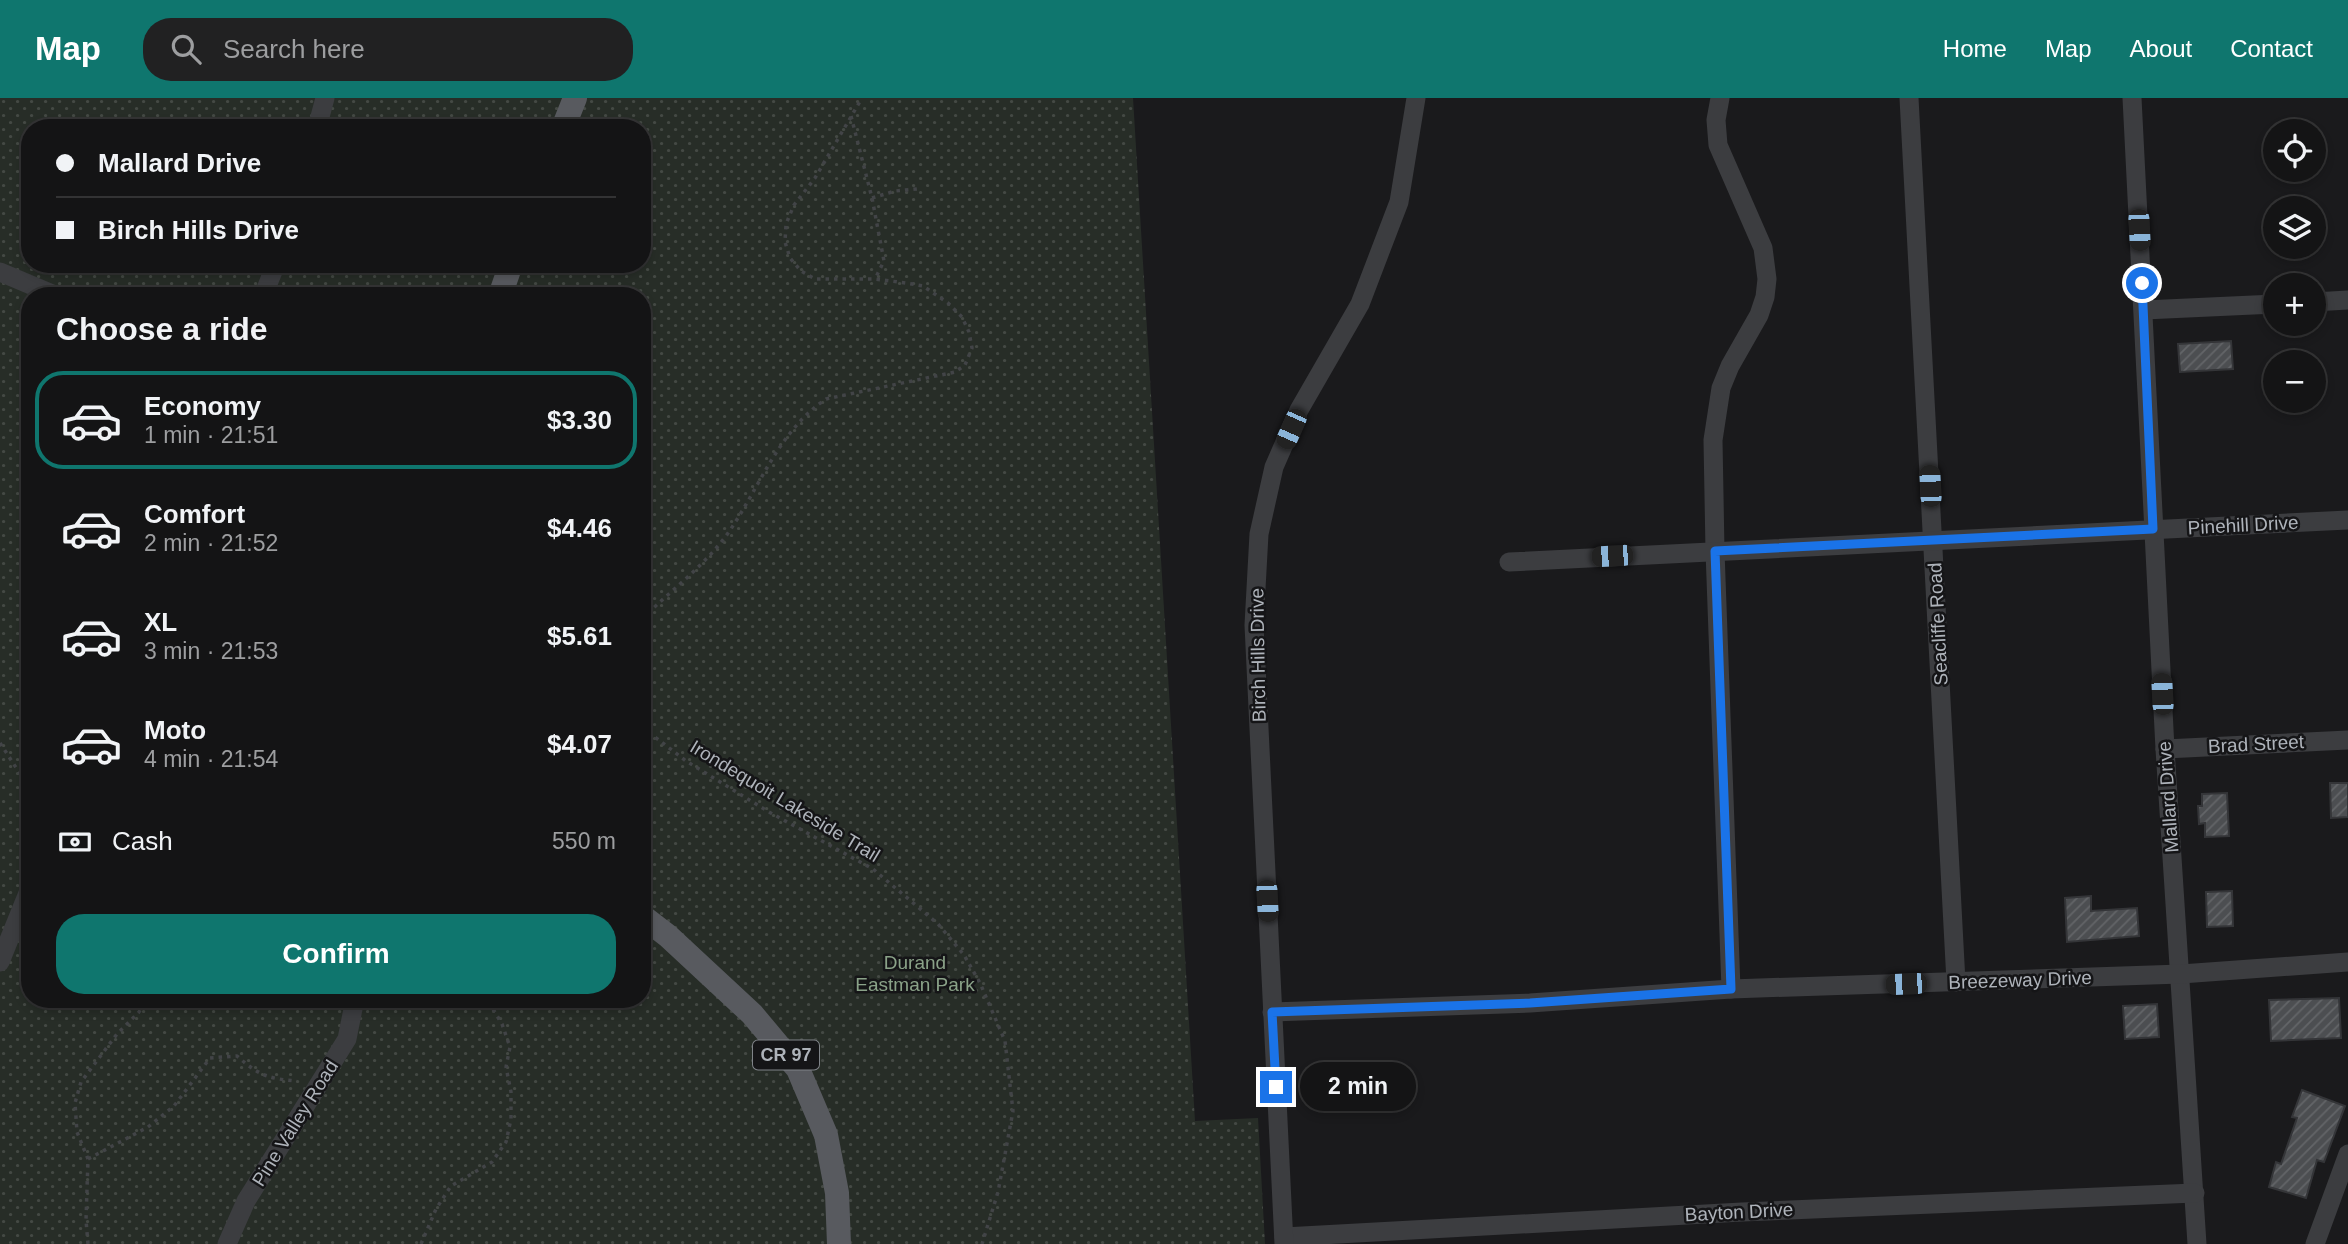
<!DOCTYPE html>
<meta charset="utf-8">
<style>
:root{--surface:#141415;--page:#212122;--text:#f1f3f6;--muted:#9d9ea0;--line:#333334;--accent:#0f766e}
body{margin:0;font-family:Arial,sans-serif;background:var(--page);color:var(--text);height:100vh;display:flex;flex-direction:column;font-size:26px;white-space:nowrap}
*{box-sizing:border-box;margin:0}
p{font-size:23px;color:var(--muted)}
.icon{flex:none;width:38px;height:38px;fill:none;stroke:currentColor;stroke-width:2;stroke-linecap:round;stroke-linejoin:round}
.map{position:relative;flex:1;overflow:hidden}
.sheet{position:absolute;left:21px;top:189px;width:630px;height:721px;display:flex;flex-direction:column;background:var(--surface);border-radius:28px;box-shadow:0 4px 10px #0003,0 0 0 2px var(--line)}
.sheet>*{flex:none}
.top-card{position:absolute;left:21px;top:21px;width:630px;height:154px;border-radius:28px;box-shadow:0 4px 10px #0003,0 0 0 2px var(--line);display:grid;align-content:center;height:154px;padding:0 35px;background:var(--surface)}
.fabs{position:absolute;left:2263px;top:21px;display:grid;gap:14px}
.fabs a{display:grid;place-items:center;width:63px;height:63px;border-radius:50%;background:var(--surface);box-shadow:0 4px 10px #0003,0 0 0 2px var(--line);font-size:35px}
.end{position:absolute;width:32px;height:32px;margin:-16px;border:9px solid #1a73e8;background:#fff;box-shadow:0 0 0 4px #fff}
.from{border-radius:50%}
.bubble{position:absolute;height:49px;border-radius:24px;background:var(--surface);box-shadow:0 4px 10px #0003,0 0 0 2px var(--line);font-size:23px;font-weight:600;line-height:49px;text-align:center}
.car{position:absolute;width:21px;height:42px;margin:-21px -10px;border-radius:9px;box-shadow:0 0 5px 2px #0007;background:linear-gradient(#222 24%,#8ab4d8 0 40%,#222 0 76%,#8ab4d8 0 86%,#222 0)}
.top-card b{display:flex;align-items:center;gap:24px;height:66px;font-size:26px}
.top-card b+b{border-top:2px solid var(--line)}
.top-card i{width:18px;height:18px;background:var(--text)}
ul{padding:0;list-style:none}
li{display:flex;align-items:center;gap:21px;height:98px;margin:0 14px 10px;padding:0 21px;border:4px solid transparent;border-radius:28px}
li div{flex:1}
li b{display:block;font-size:26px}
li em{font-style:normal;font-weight:600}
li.current{border-color:var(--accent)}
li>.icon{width:63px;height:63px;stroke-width:1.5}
h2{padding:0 35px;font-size:32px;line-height:84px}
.pay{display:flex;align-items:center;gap:18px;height:77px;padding:0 35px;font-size:26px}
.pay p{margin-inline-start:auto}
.button{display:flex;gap:14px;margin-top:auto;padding:14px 35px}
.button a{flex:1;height:80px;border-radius:28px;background:var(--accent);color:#fff;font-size:28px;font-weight:600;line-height:80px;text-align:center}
header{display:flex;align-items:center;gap:42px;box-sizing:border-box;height:98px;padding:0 35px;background:var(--accent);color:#fff}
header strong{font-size:33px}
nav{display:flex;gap:38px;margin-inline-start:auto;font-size:24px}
.search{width:490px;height:63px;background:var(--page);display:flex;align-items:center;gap:18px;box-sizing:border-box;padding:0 24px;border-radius:28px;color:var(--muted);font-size:26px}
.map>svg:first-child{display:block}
</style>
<header>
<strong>Map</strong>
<div class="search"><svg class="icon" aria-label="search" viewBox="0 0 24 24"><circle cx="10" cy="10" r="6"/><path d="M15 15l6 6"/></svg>Search here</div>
<nav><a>Home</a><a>Map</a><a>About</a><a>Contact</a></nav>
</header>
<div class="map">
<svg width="2348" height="1146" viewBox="0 0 2348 1146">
<defs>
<pattern id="park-dots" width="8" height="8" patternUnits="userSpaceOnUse" patternTransform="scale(1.75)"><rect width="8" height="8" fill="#272d27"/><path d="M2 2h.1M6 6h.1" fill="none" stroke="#444944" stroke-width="1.8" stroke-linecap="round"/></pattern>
<pattern id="building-hatch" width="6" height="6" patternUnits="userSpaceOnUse" patternTransform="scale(1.75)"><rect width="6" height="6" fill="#4c4e51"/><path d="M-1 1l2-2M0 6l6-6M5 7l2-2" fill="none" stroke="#636568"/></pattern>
</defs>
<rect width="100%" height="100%" fill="#1a1a1c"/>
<!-- park -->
<path fill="url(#park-dots)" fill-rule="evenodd" d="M0,0H1133L1195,1023L1258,1020L1265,1146H0ZM30,30H642V166H30ZM30,198H642V901H30Z"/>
<!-- building -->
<g fill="url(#building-hatch)" stroke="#343538" stroke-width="2">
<path d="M2231,243L2233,271L2180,274L2178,246Z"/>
<path d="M2330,685H2348V719L2331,720Z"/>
<path d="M2227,695L2229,738L2205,739V725L2199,726L2198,708H2202V696Z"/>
<path d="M2232,793L2233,828L2207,829L2206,794Z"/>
<path d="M2091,798V813L2137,810L2139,838L2067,844L2065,800Z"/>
<path d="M2339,900L2341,940L2271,943L2269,902Z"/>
<path d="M2157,906L2159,939L2125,941L2123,908Z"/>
<path d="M2302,992L2345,1008L2324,1064L2317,1062L2306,1100L2269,1089L2276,1064L2281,1066L2297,1020L2292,1019Z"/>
</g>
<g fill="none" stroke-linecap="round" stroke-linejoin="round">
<!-- path -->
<g stroke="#424447" stroke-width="3.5" stroke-dasharray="3.5 5" stroke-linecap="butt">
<path d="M851,18L872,100L884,163L875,181"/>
<path d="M872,100L895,93L917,91"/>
<path d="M642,521C670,493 702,470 726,438C759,392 777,334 826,301L955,274L965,267L972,250L969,234L962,219L948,205L923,188L906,185L875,181H815L801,173L790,160L785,144L786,126L794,107L815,80L862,0"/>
<path d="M642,629L686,663L769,714L873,771L938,826L964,857L980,885L1005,943L1013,1013L998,1094L982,1146"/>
<path d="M0,645L30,691"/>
<path d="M88,1061L148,1029L174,1008L210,960L237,958C258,977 269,981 297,983"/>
<path d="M88,1146L86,1122L88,1061L77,1034L75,1005L81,984L117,936L139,914L146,901"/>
<path d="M421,1146L436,1111L451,1088L492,1064L506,1044L511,1021V994L506,969L510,949L502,926L487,901"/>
</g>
<!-- minor -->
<g stroke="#3c3d40" stroke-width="19">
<path d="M1720,0L1716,22L1718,47L1763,150L1767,181L1765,199L1759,217L1730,268L1721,290L1713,342L1715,453L1731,891"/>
<path d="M1909,0L1956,884"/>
<path d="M2132,0L2165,651L2197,1146"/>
<path d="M317,30L325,0"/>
<path d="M0,174L57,198"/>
<path d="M263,198L276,166"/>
<path d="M2314,204L2348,202"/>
<path d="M2144,212L2275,206"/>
<path d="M1509,464L2348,422"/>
<path d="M2165,651L2348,642"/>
<path d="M0,864L30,790"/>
<path d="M1272,914L1530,905L1731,891L2181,876L2348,864"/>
<path d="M1284,1139L1742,1114L2195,1095"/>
<path d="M227,1146L246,1103L347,941L355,901"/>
<path d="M1284,1146L1254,527L1259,436L1274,369L1299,312L1360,206L1399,104L1416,0"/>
<path d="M2315,1146L2348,1056"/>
</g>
<!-- major -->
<g stroke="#585a5f" stroke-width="24">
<path d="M563,30L575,0"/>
<path d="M500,198L511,166"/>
<path d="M642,818L668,838L752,916L798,971L826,1037L837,1095L839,1146"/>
</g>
</g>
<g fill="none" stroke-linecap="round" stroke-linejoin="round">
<!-- route -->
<path stroke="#1a73e8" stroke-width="9" d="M1276,989L1272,914L1530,905L1731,891L1715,453L2153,431L2142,185"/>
</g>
<g text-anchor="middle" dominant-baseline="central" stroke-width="5" stroke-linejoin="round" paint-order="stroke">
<!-- shield labels -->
<rect fill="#151517" stroke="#808489" stroke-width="2" x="753" y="942.5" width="66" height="29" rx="5"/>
<g font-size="18" font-weight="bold" fill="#aeb3ba">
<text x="786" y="957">CR 97</text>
</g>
<!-- street labels -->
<g font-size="19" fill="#aeb3ba" stroke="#151517">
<text transform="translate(2243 427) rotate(-3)">Pinehill Drive</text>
<text transform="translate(1938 526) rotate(-93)">Seacliffe Road</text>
<text transform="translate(1258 557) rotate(-91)">Birch Hills Drive</text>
<text transform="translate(2256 646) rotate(-3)">Brad Street</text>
<text transform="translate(2168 699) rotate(-94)">Mallard Drive</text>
<text transform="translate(785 703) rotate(31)">Irondequoit Lakeside Trail</text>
<text transform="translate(2020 882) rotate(-2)">Breezeway Drive</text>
<text transform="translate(295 1025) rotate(-58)">Pine Valley Road</text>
<text transform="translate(1739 1114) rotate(-3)">Bayton Drive</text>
</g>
<!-- park labels -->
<g font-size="19" fill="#8aa288" stroke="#151517">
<text x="915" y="864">Durand<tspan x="915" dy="22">Eastman Park</tspan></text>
</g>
</g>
</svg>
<div class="fabs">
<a><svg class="icon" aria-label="locate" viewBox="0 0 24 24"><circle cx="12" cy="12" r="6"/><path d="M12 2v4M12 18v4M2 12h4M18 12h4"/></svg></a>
<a><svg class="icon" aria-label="layers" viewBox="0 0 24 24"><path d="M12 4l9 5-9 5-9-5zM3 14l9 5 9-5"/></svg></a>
<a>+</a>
<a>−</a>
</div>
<i class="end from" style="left:2142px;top:185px"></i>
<i class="end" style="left:1276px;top:989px"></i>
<div class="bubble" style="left:1300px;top:964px;width:116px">2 min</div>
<i class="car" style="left:2139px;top:132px;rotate:177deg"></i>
<i class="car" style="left:1291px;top:331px;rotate:204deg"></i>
<i class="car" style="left:1930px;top:388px;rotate:357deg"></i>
<i class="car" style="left:1612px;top:458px;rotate:267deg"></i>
<i class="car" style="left:2162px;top:596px;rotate:357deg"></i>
<i class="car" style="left:1267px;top:803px;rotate:177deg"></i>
<i class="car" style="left:1906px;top:886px;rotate:268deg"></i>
<div class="top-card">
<b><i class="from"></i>Mallard Drive</b>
<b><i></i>Birch Hills Drive</b>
</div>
<section class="sheet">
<h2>Choose a ride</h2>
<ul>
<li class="current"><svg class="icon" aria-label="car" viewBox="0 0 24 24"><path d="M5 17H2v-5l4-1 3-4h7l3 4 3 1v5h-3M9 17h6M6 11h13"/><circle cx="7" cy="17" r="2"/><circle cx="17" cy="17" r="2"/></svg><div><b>Economy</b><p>1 min · 21:51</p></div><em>$3.30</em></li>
<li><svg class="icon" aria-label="car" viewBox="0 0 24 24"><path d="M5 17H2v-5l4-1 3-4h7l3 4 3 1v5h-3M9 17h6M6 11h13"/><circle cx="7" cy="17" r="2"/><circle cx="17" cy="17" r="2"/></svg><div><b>Comfort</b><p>2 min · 21:52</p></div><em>$4.46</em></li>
<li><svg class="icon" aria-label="car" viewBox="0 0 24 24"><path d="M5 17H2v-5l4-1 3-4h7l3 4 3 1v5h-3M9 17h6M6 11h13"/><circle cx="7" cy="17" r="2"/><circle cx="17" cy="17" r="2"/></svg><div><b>XL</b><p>3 min · 21:53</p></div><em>$5.61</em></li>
<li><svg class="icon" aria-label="car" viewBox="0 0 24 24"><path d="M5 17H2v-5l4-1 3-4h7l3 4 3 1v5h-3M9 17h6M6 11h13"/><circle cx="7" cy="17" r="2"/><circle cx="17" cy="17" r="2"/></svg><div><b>Moto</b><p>4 min · 21:54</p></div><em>$4.07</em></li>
</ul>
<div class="pay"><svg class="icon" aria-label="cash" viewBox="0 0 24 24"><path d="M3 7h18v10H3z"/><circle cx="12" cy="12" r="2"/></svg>Cash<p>550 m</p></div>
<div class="button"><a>Confirm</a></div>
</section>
</div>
